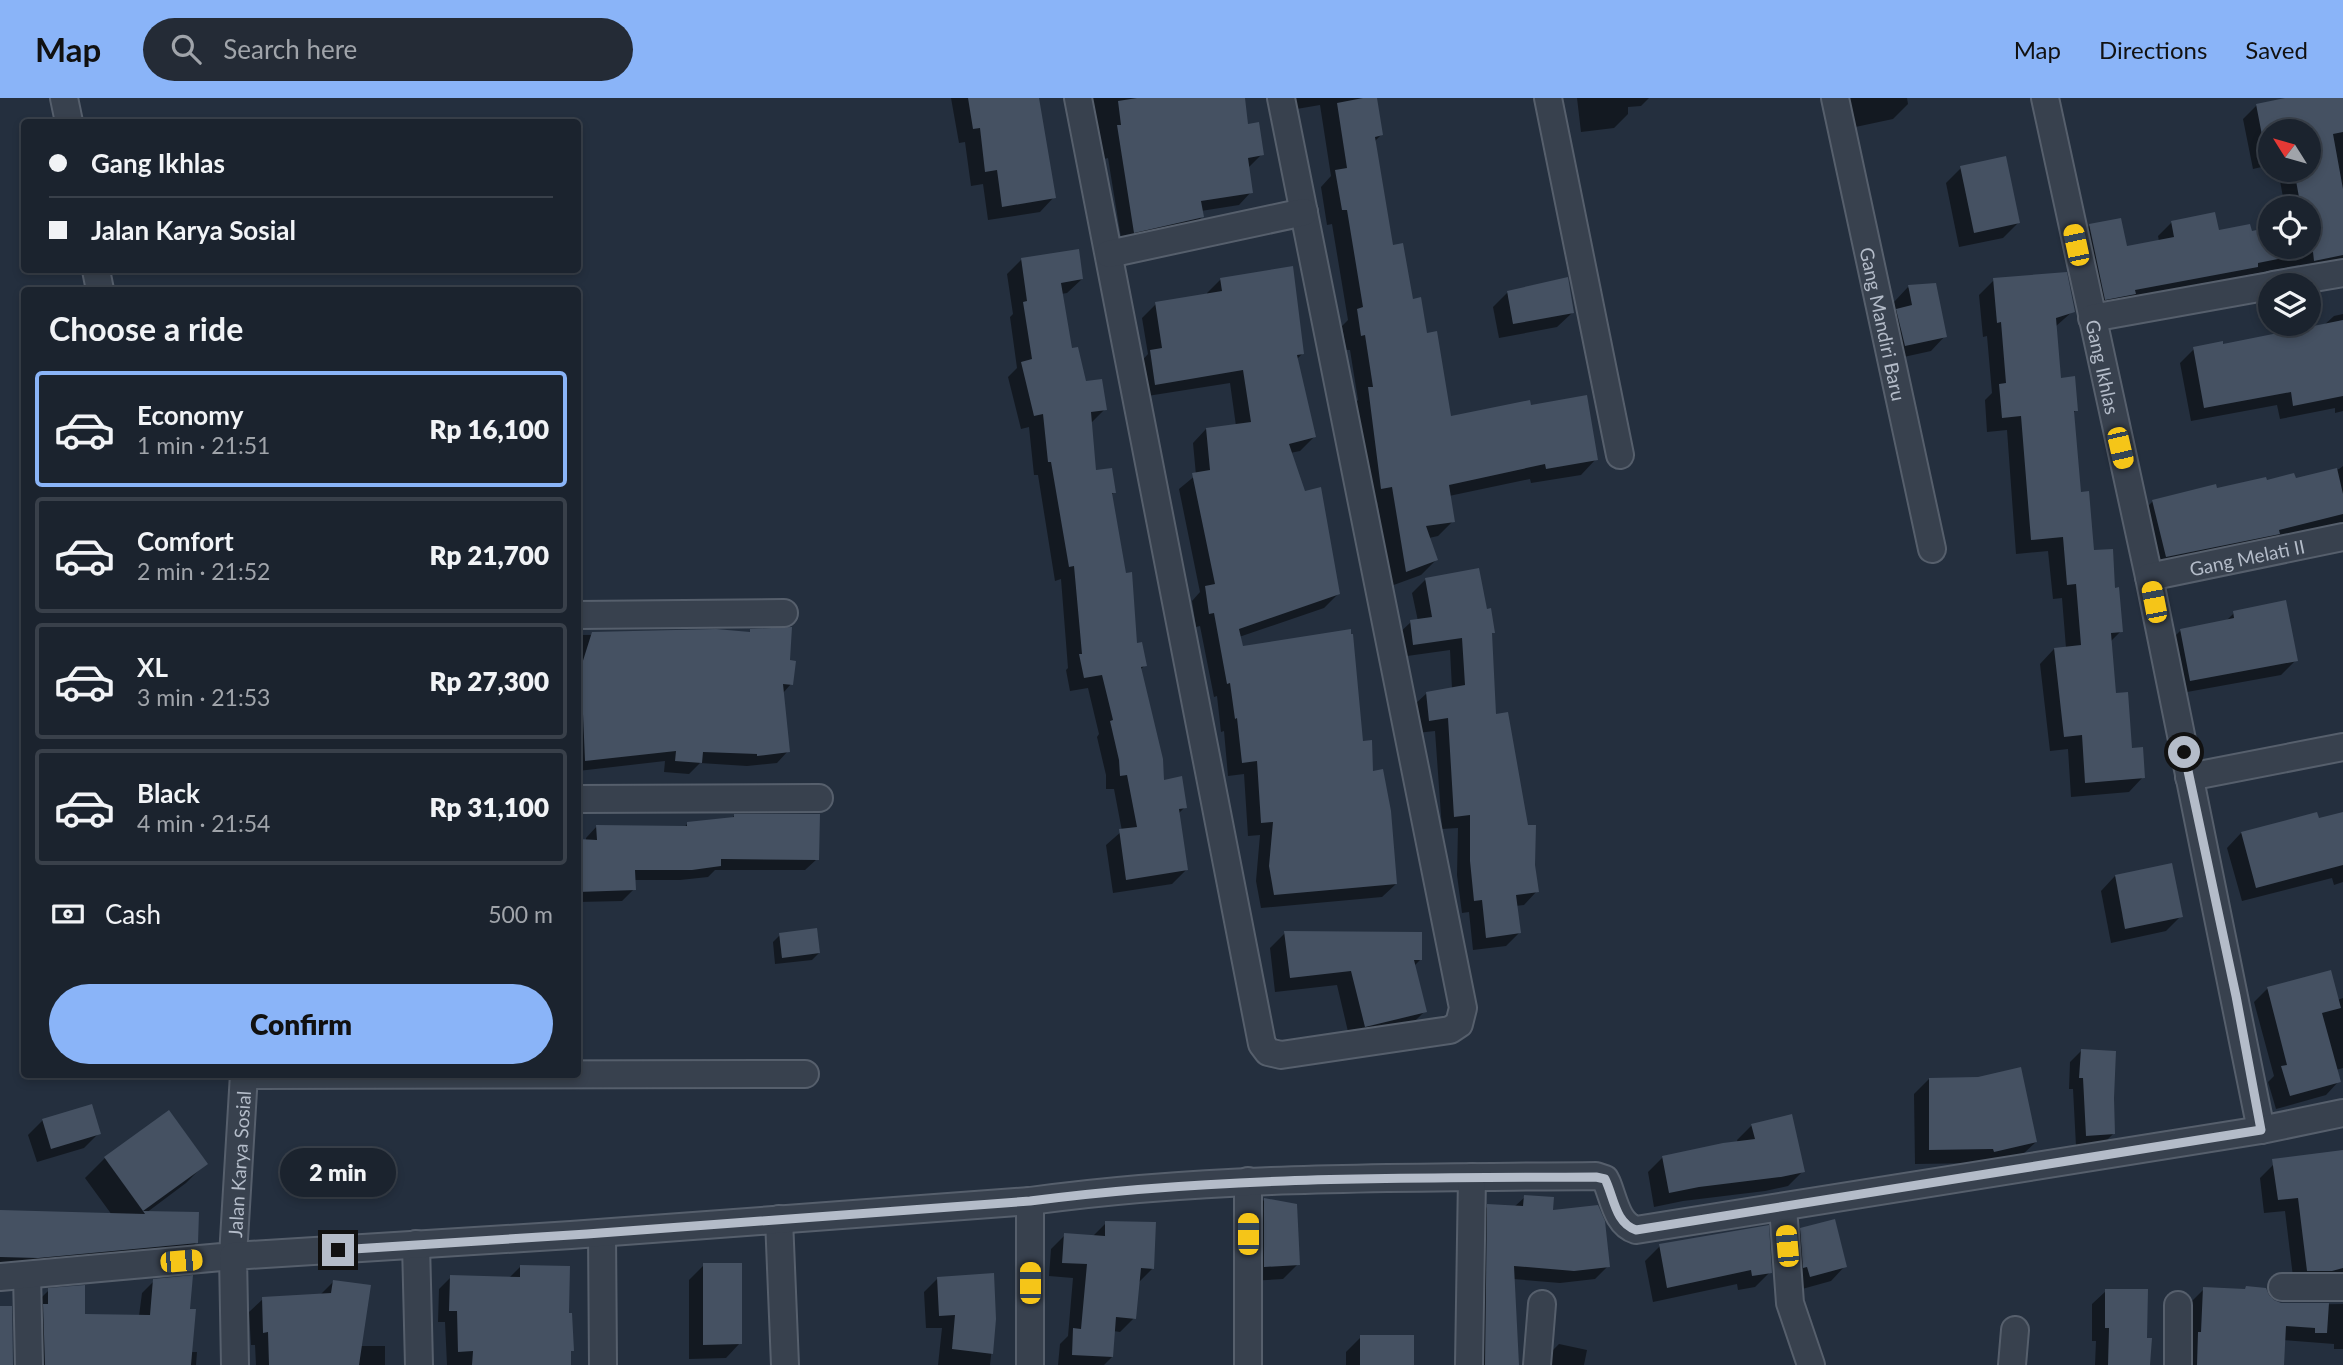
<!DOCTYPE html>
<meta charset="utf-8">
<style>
:root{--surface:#1b232e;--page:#242b36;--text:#f1f3f6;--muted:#a0a4aa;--line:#39404a;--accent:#8ab4f8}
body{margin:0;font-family:Lato,sans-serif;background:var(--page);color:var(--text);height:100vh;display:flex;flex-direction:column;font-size:26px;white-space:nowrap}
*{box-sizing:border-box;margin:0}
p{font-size:23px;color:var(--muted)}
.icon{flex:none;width:38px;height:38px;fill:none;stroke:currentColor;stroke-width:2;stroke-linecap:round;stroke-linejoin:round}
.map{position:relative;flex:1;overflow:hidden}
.panel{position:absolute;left:21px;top:189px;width:560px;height:791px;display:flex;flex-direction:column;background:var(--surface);border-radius:7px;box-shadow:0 4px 10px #0003,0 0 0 2px var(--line)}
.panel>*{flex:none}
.banner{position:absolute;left:21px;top:21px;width:560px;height:154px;border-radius:7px;box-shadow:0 4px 10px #0003,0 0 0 2px var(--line);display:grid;align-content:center;height:154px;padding:0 28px;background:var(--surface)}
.needle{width:46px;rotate:307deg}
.fabs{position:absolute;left:2258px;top:21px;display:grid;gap:14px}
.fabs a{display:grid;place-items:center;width:63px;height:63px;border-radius:50%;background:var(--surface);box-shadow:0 4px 10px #0003,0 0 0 2px var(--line);font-size:35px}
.end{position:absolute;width:32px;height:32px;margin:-16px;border:9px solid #b4bcc9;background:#111;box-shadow:0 0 0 4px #111}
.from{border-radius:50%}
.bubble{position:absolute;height:49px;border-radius:24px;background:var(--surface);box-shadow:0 4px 10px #0003,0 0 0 2px var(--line);font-size:23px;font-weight:800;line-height:49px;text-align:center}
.car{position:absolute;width:21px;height:42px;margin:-21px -10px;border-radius:9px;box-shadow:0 0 5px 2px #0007;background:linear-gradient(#f5c518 24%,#345 0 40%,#f5c518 0 76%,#345 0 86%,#f5c518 0)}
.banner b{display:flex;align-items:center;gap:24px;height:66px;font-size:26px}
.banner b+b{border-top:2px solid var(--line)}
.banner i{width:18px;height:18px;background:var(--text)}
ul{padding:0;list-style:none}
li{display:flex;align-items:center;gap:21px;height:116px;margin:0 14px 10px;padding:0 14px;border:4px solid var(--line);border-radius:7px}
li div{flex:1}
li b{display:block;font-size:26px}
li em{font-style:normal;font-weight:800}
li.active{border-color:var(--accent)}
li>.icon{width:63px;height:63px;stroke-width:1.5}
h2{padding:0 28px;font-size:32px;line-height:84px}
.pay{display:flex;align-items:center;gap:18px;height:77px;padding:0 28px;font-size:26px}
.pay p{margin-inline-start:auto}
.button{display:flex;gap:14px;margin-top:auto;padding:14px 28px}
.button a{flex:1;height:80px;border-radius:42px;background:var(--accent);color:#111;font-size:28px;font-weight:800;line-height:80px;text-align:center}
header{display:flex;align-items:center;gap:42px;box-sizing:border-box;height:98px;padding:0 35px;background:var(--accent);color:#111}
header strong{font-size:33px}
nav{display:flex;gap:38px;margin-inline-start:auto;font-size:24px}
.search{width:490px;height:63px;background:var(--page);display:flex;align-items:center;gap:18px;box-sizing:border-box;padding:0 24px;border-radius:38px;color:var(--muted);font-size:26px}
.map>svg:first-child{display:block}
</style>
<header>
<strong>Map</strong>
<div class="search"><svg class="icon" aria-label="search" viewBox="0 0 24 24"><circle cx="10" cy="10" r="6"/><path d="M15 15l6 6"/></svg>Search here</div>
<nav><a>Map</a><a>Directions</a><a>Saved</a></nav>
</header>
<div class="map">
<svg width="2343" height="1267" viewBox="0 0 2343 1267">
<rect width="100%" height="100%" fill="#242f3e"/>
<!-- shadow -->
<g fill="#0007">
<path d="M951,0H1038L1054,99L1040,114L988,122L983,86L971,88L965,44L959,45Z"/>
<path d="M1090,0H1243L1247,28L1262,56L1248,70L1251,94L1239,107L1201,113L1202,119L1189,132L1122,146L1108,60L1100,62Z"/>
<path d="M1282,0H1375L1381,37L1374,44L1391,149L1426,237L1449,320L1530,309L1596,361L1581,377L1531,385L1530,381L1449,398L1453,423L1438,438L1429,440L1436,462L1421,477L1391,488L1377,403L1366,405L1354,306L1358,302L1350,252H1346L1342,228L1348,222L1332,126L1327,127L1321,89L1331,78L1320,7L1285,13Z"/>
<path d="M1577,0H1649L1641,8L1628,9V16L1614,30L1581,34Z"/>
<path d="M1839,0H1907L1908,6L1893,21L1846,31Z"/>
<path d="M2294,0H2343V167L2301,175L2299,167L2248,177L2243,182L2091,215L2075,142L2089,128L2120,122L2125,150L2159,143L2158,138L2172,124L2217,134L2250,135L2270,149H2308V110H2285L2278,72H2308V33H2270V67L2253,71L2243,21L2257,7Z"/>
<path d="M1961,70L2018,125L2003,140L1959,149L1946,85Z"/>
<path d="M1021,162L1082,181L1067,195L1061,196L1071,252L1085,285L1105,311L1091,325L1095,374L1114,394L1110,398L1136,547L1145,567L1140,572L1162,684L1185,709L1178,716L1186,772L1172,786L1113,795L1106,747L1122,733L1114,691H1106V677L1097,639L1099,636L1088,590L1070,593L1066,572L1068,570L1061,481L1055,483L1038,377H1034L1029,329L1021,331L1008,279L1017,270L1010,219L1013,216L1007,176Z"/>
<path d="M1221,181L1302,256L1296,262L1314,339L1300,353L1290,355L1338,496L1324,510L1239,539L1242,550L1362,644L1372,676L1396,786L1382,799L1261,810L1256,783L1260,737L1248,738L1244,676L1228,678L1224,633L1221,634L1217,598L1214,599L1200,528L1196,529L1192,503L1200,494L1179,391L1196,377L1193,345L1206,331L1236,328L1230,285L1141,299L1137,268L1148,256L1142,220L1156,206L1207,198V195Z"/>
<path d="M1994,182L2073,213L2055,229L2059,282L2076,312L2073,315L2079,395L2092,454L2114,492L2121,533L2110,544L2114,597L2131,652L2143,679L2129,694L2071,699L2068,651L2050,653L2040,566L2054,551L2066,550L2062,500L2053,501L2048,453L2016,456L2007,332L1987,334L1985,302L1992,295L1987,238L1983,239L1979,197Z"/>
<path d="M1908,189L1945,238L1931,253L1890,262L1882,227L1896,214L1894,204Z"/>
<path d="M1508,194L1572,215L1557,229L1499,240L1493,209Z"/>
<path d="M2343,216V313L2335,315V310L2280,321L2277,307L2191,323L2180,265L2194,251L2222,248L2323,228L2334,218Z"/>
<path d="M2343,368V431L2342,426L2152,472L2139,417L2153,403L2266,384L2294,382L2339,371Z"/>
<path d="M1425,482L1485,513L1493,534L1490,537L1495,618L1534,768L1537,793L1524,807L1515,808L1519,835L1506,848L1473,852L1469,814L1462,815L1457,777L1458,730L1442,731L1435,633L1417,635L1413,608L1427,595L1452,591L1450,552L1400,559L1397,537L1411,524L1418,523L1412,495Z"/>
<path d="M2234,515L2296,562L2281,577L2176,596L2166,547L2181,532L2225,524Z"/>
<path d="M751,533L788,564L791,586L783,595L788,653L777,665L747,668L700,665L689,676L664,674L665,663L578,673V537L748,536Z"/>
<path d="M2343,716V784L2334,787L2332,780L2242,803L2227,750L2241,735L2318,723Z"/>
<path d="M734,718L817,761L805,772H715L708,779L680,782H634V791L622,803L578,804V743L586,744V740L597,728L684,730L687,726L731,721Z"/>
<path d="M2115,778L2181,818L2166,833L2111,845L2101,793Z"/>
<path d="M1285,835L1421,861L1414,868L1425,913L1410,928L1350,942L1337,887L1275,894L1270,850Z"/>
<path d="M780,837L819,855L812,862L775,866L773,844Z"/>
<path d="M2268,890L2337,902L2343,900V970L2336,972L2339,983L2326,997L2276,1011L2268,984L2274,978L2254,904Z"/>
<path d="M2081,953L2114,1035L2102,1047L2076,1048L2073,991H2069L2070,964Z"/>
<path d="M1929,981L2036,1044L2021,1058L1979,1065L1915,1066L1914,996Z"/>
<path d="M43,1022L99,1035L84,1050L37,1064L28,1037Z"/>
<path d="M1752,1027L1803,1073L1788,1088L1765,1093L1683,1103L1654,1109L1648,1074L1663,1059L1738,1045L1737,1042Z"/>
<path d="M2343,1056V1195L2294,1187L2285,1113L2264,1115L2260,1080L2274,1066Z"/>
<path d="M105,1060L205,1066L186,1085L146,1115L196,1145L181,1160L0,1173V1113L112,1117L85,1080Z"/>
<path d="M1525,1099L1551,1114L1608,1168L1595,1181L1560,1185L1513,1181L1517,1267H1473L1475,1121L1488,1108L1514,1109Z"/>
<path d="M1264,1102L1298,1166L1283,1181L1250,1183V1117Z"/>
<path d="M1106,1125L1153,1170L1138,1185L1134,1220L1120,1234L1113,1233L1112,1259L1104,1267H1058L1060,1246L1068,1238L1073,1180L1049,1178L1051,1151L1065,1137L1092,1139Z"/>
<path d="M1801,1132L1845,1168L1831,1183L1795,1193L1786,1146Z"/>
<path d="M1660,1148L1770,1174L1755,1189L1738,1192L1737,1186L1653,1204L1645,1163Z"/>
<path d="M704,1167L740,1245L726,1260L689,1261V1182Z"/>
<path d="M521,1168L567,1217L572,1252L569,1255V1267H447L445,1224H438L439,1191L451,1179L509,1180Z"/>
<path d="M938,1180L995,1221L990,1267H938L942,1230H926L924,1194Z"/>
<path d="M154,1183L188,1212L191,1254H197L196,1267H33L37,1204L49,1192L83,1218H139L142,1195Z"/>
<path d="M334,1183L360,1248H385V1267H256L255,1247H251L249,1214L263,1201L320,1197Z"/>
<path d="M2204,1191L2267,1198L2282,1207L2343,1206V1251H2334V1246L2283,1242L2282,1267H2184L2190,1205Z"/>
<path d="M2106,1193L2145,1241L2149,1267H2095L2096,1243H2092V1206Z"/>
<path d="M1361,1239L1412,1267H1346V1254Z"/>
<path d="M1559,1246L1587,1252L1584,1267H1549L1552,1253Z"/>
</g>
<!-- building -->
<g fill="#455162">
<path d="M968,0H1039L1056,100L1002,109L997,72L985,74L980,30L973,31Z"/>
<path d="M1137,0H1245L1248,26L1259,24L1264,57L1248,60L1253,95L1201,103L1204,119L1134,135L1117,27H1121L1118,3Z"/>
<path d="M1363,0H1377L1383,37L1375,39L1393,147L1403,145L1413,201L1421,199L1427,235L1437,233L1451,318L1530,302L1531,307L1587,297L1598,362L1546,371L1545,366L1449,387L1455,424L1426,428L1438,462L1406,474L1392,389L1381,391L1368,289H1373L1365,237L1361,238L1357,211L1363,209L1347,112H1342L1335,72L1347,70L1337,5Z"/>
<path d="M2285,0H2343V34L2333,36L2343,91V157L2314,163L2313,154L2258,165V169L2135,192L2136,196L2105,202L2089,126L2121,120L2127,148L2174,139L2171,123L2215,114L2219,132L2250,126L2252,133L2270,129V149H2308V110H2301L2294,72H2308V33H2270V57L2266,58L2256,6Z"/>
<path d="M2006,58L2020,125L1974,135L1960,68Z"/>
<path d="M1079,151L1083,181L1061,185L1072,250L1078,249L1086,283L1102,281L1107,312L1091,314L1096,372L1112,370L1116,395H1112L1126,475L1132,474L1137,545L1142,544L1147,568L1141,569L1163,661L1164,682L1182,678L1187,710L1179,711L1188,772L1126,782L1119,731L1137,729L1127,677L1120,678L1119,662L1110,623L1113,622L1102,577L1084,580L1079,556H1082L1074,468L1069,469L1051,364H1048L1043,316L1034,318L1021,264L1032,261L1023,204L1027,203L1021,160Z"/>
<path d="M1293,168L1304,256L1297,257L1316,339L1289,346L1305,393L1321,389L1340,496L1239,531L1243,548L1351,531V536H1353L1363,643L1372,642L1373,673L1383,671L1391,713L1397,786L1274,797L1269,768L1273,724L1261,725L1257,663L1242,665L1237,620L1235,621L1230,585L1227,586L1214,515L1209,516L1205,488L1215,486L1192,375L1210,372L1206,330L1251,324L1243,272L1155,287L1150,252L1162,250L1155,204L1222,193L1220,180Z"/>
<path d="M2067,174L2075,214L2056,220L2061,280L2075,278L2078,313H2074L2081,394L2089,393L2094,452L2113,451L2115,490L2119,489L2123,534L2111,535L2116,595L2128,594L2132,650L2143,649L2145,680L2085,685L2082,637L2064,639L2054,550L2081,547L2076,486L2067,487L2063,439L2031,442L2021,318L2002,320L1999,286L2006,285L2001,224L1997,225L1993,180Z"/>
<path d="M1568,179L1574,215L1513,226L1507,193Z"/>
<path d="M1936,185L1947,239L1905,248L1896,211L1912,207L1908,187Z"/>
<path d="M2343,222V298L2293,308L2291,294L2204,310L2193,249L2223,243V246Z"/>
<path d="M2337,370L2343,396V416L2279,432L2280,436L2166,459L2152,402L2216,386L2217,390L2266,379L2267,382L2294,375L2296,380Z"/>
<path d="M1479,470L1487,511L1491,510L1495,535H1492L1496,616L1508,614L1528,727H1536L1535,767L1539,794L1516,797L1521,835L1486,840L1482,802L1474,803L1470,763V717L1454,719L1448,620L1429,623L1426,594L1465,587L1462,540L1413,547L1410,522L1432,519L1425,480Z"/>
<path d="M2286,502L2298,563L2190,583L2180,531L2234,520L2233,513Z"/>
<path d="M792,529L790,562L796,563L793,587L783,586L790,654L757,658V656L703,654L702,665L675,663L676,653L585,663L581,569L592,534L716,531L750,534V531Z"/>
<path d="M2317,714L2319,720L2343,714V767L2256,790L2241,734Z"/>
<path d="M734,716H820L819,762L721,761V768L692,772H635L636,792L578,794V741L597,742L596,727L687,728V724L734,719Z"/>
<path d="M2172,765L2183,819L2125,831L2115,777Z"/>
<path d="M817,830L820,855L782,860L779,835Z"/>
<path d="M1284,833L1422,834V862H1414L1427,914L1365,929L1351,873L1290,880Z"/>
<path d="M2331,872L2341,910L2322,915L2341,984L2290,998L2281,968L2287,967L2267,889Z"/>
<path d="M2081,951L2116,953L2114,1000L2115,1036L2086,1038L2083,980H2079Z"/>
<path d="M2021,969L2037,1044L1994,1054L1993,1051L1929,1052V980L1978,979Z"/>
<path d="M92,1006L101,1036L51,1051L42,1021Z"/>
<path d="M169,1012L208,1066L143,1113L104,1059Z"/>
<path d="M1792,1016L1805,1074L1781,1079L1699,1089L1669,1095L1662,1058L1723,1045L1755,1041L1751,1026Z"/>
<path d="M2343,1052V1170L2332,1173H2307L2298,1100L2278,1102L2272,1061Z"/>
<path d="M1524,1097L1554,1099L1553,1112L1598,1107L1605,1123L1610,1169L1574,1173L1514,1168L1519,1267H1485L1487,1106L1523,1108Z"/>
<path d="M1264,1100L1297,1106L1300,1167L1264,1169Z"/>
<path d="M0,1112L145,1116L143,1113L199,1114L198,1145L38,1160L0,1159Z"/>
<path d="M1835,1121L1847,1169L1810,1179L1807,1169L1803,1170L1800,1130Z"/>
<path d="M1105,1123L1156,1124L1154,1171L1141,1170L1136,1221L1116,1219L1113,1259L1072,1257L1073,1230L1081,1231L1087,1166L1062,1165L1064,1135L1105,1138Z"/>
<path d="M1769,1127L1772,1175L1752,1178L1751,1172L1667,1190L1659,1146Z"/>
<path d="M703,1165H742V1246L703,1247Z"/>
<path d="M520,1167L570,1168L569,1215H572L574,1253H571V1267H472L473,1253L458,1254L457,1213H449L450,1177L520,1179Z"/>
<path d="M994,1175L996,1221L993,1256L952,1251L955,1217L939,1218L937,1179Z"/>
<path d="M193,1177L190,1211H196L191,1267H45L43,1206H48V1190L85,1187V1216L150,1217L153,1181Z"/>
<path d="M333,1182L371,1187L359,1267H269L268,1234L263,1235L262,1199L331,1195Z"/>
<path d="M2246,1188L2266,1190L2269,1197L2274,1202L2281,1205H2329L2327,1235H2315V1230L2286,1228L2284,1267H2197L2198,1234H2201L2203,1189L2245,1191Z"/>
<path d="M2105,1191H2148L2147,1240H2152L2150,1267H2108L2109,1230H2105Z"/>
<path d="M0,1208H12L13,1267H0Z"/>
<rect x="1360" y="1237" width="54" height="30"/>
</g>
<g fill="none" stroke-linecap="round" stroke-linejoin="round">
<defs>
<g id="street">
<path d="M64,0L69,24"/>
<path d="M1078,0L1262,946L1268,954L1281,957L1450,932L1459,926L1463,910L1281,0"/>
<path d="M1548,0L1620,357"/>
<path id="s1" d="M1835,0L1932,451"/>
<path id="s2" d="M2045,0L2149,479L2261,1032"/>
<path d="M1109,156L1304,114"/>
<path d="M96,172L100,192"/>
<path d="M2273,187L2343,175"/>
<path d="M2092,220L2270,188"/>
<path id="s3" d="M2149,479L2343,439"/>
<path d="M578,517L784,515"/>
<path d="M2189,679L2343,649"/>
<path d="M578,701L819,700"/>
<path d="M244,977L805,976"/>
<path d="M1248,1083V1267"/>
<path d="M1783,1109L1790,1205L1811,1267"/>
<path d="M779,1121L785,1267"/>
<path d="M602,1135L603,1267"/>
<path d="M416,1146L419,1267"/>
<path d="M27,1177L29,1267"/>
<path id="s4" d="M0,1179L233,1158L244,976"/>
<path d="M2282,1189H2343"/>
<path d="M235,1267L233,1158L571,1137L1030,1103C1218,1077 1408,1080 1596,1078L1605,1081L1607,1085C1614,1102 1617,1126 1636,1132L2261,1032L2343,1015"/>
<path d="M1030,1267V1103"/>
<path d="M1469,1267L1472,1079"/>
<path d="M1537,1267L1542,1206"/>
<path d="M2012,1267L2015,1232"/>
<path d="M2178,1267V1207"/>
</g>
</defs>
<!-- street casing -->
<use href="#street" stroke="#565f6c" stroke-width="30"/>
<!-- street -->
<use href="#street" stroke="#38414e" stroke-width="26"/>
</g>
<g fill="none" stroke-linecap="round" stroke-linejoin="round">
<!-- route -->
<path stroke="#b4bcc9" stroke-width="9" d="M338,1152L587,1136L1030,1103C1218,1078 1408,1080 1596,1079L1605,1081C1614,1099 1615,1125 1636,1132L2261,1032L2236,898L2184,654"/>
</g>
<g text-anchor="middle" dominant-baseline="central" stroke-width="7" stroke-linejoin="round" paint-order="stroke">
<!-- street labels -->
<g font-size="19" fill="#b4bcc9" stroke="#1d2633">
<text stroke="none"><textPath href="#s1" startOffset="231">Gang Mandiri Baru</textPath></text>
<text stroke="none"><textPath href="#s2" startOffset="275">Gang Ikhlas</textPath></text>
<text stroke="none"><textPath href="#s3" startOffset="100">Gang Melati II</textPath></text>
<text stroke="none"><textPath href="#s4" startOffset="326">Jalan Karya Sosial</textPath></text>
</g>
</g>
</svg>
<div class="fabs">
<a><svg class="needle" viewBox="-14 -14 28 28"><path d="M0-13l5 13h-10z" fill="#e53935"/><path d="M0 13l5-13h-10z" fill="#a0a4aa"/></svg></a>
<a><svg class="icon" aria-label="locate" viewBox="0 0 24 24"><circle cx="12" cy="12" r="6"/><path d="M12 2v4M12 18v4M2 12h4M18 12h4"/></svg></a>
<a><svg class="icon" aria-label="layers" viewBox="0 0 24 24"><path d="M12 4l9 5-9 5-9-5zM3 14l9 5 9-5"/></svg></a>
</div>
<i class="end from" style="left:2184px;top:654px"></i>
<i class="end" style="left:338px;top:1152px"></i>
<div class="bubble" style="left:280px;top:1050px;width:116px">2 min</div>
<i class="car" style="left:2076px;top:147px;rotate:348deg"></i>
<i class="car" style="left:2120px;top:350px;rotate:167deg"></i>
<i class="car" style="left:2154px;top:504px;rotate:349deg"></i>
<i class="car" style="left:1248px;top:1136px;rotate:0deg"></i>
<i class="car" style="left:1787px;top:1148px;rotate:355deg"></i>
<i class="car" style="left:181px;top:1163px;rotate:85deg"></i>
<i class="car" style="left:1030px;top:1185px;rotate:0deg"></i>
<div class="banner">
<b><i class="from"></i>Gang Ikhlas</b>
<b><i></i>Jalan Karya Sosial</b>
</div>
<section class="panel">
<h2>Choose a ride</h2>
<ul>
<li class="active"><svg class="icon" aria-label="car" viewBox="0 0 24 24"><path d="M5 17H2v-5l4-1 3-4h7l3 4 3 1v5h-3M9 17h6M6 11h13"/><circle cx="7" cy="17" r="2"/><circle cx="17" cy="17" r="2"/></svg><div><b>Economy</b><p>1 min · 21:51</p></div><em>Rp 16,100</em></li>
<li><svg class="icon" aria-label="car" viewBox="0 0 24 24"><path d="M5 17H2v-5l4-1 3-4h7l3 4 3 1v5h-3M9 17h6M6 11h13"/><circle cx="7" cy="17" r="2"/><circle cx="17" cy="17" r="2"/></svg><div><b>Comfort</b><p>2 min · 21:52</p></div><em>Rp 21,700</em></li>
<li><svg class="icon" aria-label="car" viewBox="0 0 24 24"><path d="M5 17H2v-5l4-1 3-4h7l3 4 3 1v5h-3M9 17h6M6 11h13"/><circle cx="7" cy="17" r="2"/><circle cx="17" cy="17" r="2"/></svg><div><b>XL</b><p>3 min · 21:53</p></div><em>Rp 27,300</em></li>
<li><svg class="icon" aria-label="car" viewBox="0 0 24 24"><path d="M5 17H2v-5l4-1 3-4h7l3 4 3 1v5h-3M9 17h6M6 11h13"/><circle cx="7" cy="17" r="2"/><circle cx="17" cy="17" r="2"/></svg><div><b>Black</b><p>4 min · 21:54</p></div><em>Rp 31,100</em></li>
</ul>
<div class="pay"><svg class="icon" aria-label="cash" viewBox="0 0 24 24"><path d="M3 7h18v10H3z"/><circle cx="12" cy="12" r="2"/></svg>Cash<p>500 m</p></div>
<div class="button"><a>Confirm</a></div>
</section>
</div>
